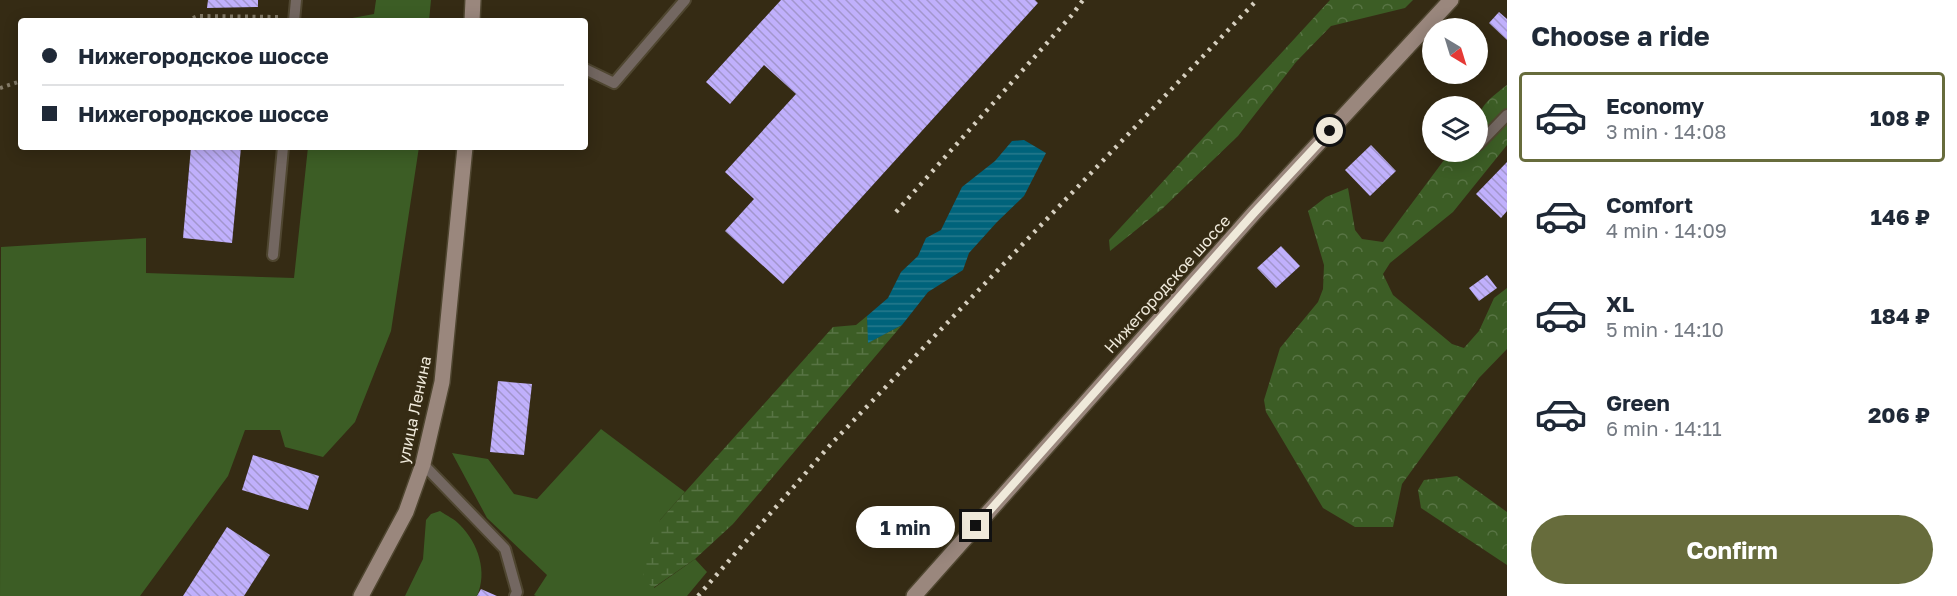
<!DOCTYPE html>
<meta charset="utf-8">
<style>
:root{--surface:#fff;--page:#f2f2f3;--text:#1f2937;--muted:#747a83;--line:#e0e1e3;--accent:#676c3c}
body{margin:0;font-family:"Golos Text",sans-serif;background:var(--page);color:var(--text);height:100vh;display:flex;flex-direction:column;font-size:22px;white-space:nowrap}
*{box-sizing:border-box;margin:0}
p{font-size:20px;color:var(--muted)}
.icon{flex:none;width:33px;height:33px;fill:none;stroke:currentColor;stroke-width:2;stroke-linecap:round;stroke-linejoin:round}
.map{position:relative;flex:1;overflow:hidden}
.side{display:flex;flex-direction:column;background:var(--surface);width:450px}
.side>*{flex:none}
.banner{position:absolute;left:18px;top:18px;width:570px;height:132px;border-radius:6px;box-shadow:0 3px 15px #0003;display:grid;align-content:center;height:132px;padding:0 24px;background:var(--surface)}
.needle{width:39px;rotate:142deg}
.tools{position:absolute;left:1422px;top:18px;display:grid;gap:12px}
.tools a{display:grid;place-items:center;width:66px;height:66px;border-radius:50%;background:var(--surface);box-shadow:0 3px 15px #0003;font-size:30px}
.end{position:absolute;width:27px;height:27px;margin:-14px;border:8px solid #efe9da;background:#111;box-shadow:0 0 0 3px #111}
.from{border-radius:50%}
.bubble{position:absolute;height:42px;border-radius:21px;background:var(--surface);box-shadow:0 3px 15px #0003;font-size:20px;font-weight:700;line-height:42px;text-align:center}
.banner b{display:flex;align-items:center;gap:21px;height:57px;font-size:22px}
.banner b+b{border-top:2px solid var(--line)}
.banner i{width:15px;height:15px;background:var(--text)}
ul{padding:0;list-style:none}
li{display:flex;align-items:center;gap:18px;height:90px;margin:0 12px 9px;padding:0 12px;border:3px solid transparent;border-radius:6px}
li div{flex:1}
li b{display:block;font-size:22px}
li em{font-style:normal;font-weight:700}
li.selected{border-color:var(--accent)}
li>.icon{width:54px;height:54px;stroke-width:1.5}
h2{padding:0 24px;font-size:27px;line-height:72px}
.primary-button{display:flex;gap:12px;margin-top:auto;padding:12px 24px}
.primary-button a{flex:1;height:69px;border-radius:36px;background:var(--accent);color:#fff;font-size:24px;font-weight:700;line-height:69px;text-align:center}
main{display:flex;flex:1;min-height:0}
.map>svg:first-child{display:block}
</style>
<main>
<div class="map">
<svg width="1507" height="596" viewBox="0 0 1507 596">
<defs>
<pattern id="forest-crowns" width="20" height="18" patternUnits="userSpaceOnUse" patternTransform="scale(1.5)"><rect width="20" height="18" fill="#3c5d25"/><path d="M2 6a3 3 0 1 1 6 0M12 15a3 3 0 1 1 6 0" fill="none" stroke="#587444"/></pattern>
<pattern id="wetland-marsh" width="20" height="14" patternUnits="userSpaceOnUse" patternTransform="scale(1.5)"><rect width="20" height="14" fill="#3c5d25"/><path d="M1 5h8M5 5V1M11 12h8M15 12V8" fill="none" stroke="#587444"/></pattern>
<pattern id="water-rules" width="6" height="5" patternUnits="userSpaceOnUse" patternTransform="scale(1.5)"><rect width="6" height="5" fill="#00637b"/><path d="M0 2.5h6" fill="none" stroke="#26798d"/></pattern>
<pattern id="building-back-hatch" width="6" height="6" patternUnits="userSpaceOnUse" patternTransform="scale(1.5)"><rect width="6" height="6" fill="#c0b0fc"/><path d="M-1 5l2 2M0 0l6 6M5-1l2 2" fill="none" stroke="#a296cd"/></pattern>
</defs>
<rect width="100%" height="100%" fill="#352b14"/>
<!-- grass -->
<g fill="#3c5d25">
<path d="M376,0H431L429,21H336L374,14Z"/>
<path d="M308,147H419L391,331L355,422L323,457L285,447L280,430H245L228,476L140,596H0L1,247L146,238V273L294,278Z"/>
<path d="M601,429L685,492L660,520L654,588L695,559L707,572L687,596H536L534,595L547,575L487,518L452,453L488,459L514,494L537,499Z"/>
<path d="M440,511C447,516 455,519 460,525C478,543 488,572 477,596H405L423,559L426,520L431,514Z"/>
</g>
<!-- forest -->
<g fill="url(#forest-crowns)">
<path d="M1330,0H1413L1405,8L1331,26L1296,62L1238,136L1162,209L1110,251L1109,240Z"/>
<path d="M1507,85V145L1453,212L1390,263L1383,274L1393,295L1452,344L1464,348L1479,331L1494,298L1507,288V349L1479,378L1402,484L1393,527H1355L1323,508L1266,412L1264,400L1280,348L1318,302L1323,289L1324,265L1308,211L1326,197L1348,188L1355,230L1362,239L1383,242L1450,152H1478C1478,112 1474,110 1507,85Z"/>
<path d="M1457,476L1507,512V565L1421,508L1418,490L1424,480Z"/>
</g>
<!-- wetland -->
<path fill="url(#wetland-marsh)" d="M867,316L869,342L902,325L733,524L695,559L653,588L644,579L642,563L660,520L833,327L856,325Z"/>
<!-- water -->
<path fill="url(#water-rules)" d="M1024,140L1046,153L1024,196L997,222L969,253L963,270L928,292L902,325L868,343L867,316L888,298L901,272L918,256L926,238L941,230L962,187L995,161L1012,141Z"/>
<!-- building -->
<g fill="url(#building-back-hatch)">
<path d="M208,0H258V7L207,8Z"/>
<path d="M781,0H1035L1038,3L783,284L725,231L754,199L725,172L796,94L764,65L730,104L706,82Z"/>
<path d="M1499,12L1507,19V40L1489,23Z"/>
<path d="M1371,145L1396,171L1370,196L1345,170Z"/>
<path d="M191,147H241L232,243L183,238Z"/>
<path d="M1507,162V211L1501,218L1476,194Z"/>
<path d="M1281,246L1300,266L1276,288L1257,268Z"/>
<path d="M1487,275L1497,288L1479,301L1469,288Z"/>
<path d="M498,381L532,384L524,455L490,452Z"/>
<path d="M253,455L319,476L308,510L242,490Z"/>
<path d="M227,527L270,555L244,596H183Z"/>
<path d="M481,589L497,596H477Z"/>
</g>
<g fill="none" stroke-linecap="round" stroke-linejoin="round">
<defs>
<g id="lane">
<path d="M294,21L296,0"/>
<path d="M585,69L614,83L685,0"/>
<path d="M1478,145L1507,115"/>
<path d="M273,255L283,147"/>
<path d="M423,464L505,549L517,592L515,596"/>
</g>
<g id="secondary">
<path d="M472,21L473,0"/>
<path d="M361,596L406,512L423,464L442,382L465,147"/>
<path d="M914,596L1254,213L1451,0"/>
</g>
</defs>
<!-- lane casing -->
<use href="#lane" stroke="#4f4630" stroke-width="14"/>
<!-- secondary casing -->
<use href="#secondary" stroke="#4f4630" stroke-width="18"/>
<!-- path -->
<g stroke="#857c69" stroke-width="4" stroke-dasharray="3 4.5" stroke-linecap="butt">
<path d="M186,21L198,16L279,17"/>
<path d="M0,88L21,81"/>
</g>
<!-- lane -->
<use href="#lane" stroke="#736761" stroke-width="10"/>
<!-- secondary -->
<use href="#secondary" stroke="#9a877d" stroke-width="15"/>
<!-- rail -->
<g stroke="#d6cfbf" stroke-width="4.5" stroke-dasharray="3 6" stroke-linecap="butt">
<path d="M896,212L1072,15L1083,0"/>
<path d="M698,596L832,443L1257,0"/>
</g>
</g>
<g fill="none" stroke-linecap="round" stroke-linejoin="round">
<!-- route -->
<path stroke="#efe9da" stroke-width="8" d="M976,526L1254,213L1330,131"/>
</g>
<g text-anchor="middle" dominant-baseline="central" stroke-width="6" stroke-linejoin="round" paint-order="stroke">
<!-- street labels -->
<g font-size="16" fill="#efe9da" stroke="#352b14">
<text transform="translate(1167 284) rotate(-48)">Нижегородское шоссе</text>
<text transform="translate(414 410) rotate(-78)">улица Ленина</text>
</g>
</g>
</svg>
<div class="tools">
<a><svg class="needle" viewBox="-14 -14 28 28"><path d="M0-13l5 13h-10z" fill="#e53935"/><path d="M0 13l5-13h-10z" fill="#747a83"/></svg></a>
<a><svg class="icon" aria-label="layers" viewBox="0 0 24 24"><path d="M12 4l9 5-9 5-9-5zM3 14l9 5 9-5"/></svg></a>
</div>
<i class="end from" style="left:1330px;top:131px"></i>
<i class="end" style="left:976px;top:526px"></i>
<div class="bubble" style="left:856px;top:506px;width:99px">1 min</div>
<div class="banner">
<b><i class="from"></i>Нижегородское шоссе</b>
<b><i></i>Нижегородское шоссе</b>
</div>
</div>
<section class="side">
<h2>Choose a ride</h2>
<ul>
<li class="selected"><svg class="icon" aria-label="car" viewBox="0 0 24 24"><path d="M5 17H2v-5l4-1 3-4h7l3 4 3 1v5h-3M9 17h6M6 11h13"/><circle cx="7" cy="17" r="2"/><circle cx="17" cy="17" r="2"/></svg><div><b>Economy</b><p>3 min · 14:08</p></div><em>108 ₽</em></li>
<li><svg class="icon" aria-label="car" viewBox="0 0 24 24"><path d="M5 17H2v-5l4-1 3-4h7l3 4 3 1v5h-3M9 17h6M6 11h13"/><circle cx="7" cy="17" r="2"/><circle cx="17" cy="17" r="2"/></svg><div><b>Comfort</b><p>4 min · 14:09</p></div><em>146 ₽</em></li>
<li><svg class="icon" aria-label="car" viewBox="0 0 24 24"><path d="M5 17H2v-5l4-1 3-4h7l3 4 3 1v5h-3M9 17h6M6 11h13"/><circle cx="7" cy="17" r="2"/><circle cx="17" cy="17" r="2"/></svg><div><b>XL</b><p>5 min · 14:10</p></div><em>184 ₽</em></li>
<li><svg class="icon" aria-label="car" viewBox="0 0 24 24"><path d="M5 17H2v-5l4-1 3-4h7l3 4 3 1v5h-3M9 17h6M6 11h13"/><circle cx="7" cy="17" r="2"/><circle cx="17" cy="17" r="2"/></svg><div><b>Green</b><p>6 min · 14:11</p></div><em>206 ₽</em></li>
</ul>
<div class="primary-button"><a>Confirm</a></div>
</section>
</main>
